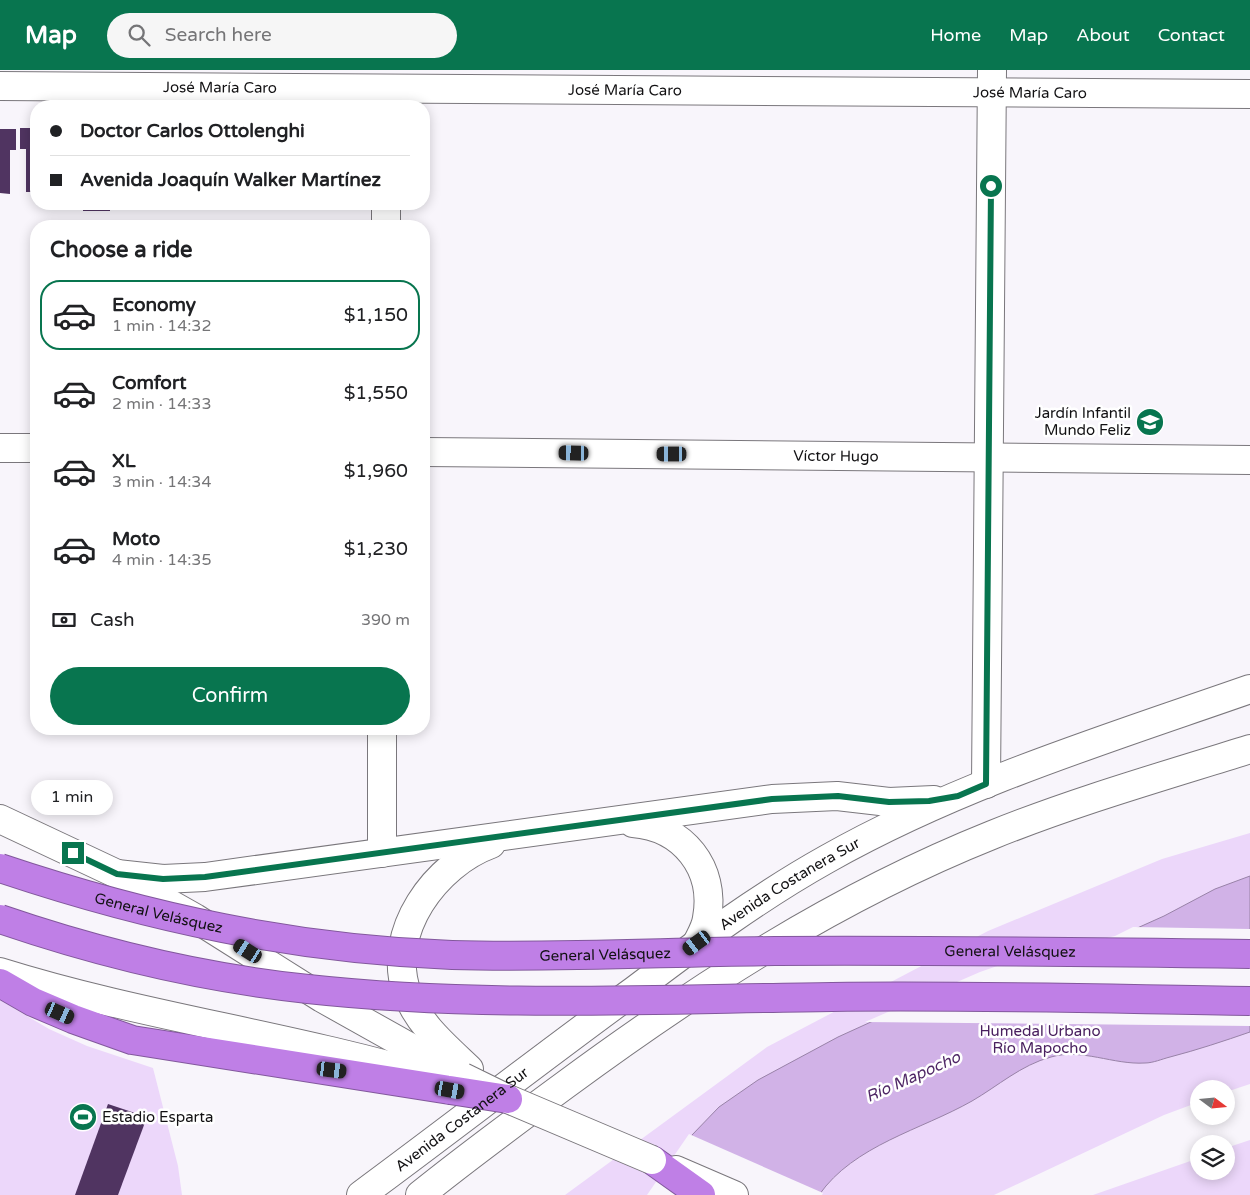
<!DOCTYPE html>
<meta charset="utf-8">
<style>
:root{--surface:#fff;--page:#f6f6f6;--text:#202124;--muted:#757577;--line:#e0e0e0;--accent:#08754f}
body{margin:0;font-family:"Varela Round",sans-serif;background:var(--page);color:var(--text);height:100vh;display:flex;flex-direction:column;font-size:19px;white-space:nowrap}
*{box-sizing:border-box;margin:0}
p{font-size:16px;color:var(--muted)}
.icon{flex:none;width:28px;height:28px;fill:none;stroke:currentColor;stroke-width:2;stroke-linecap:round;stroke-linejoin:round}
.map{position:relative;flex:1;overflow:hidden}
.drawer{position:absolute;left:30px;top:150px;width:400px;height:515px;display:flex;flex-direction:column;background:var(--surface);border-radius:20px;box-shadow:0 2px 12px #0003}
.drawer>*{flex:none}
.guide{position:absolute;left:30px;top:30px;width:400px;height:110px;border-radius:20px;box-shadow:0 2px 12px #0003;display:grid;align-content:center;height:110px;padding:0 20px;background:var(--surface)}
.needle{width:32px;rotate:106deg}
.tools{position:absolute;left:1190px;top:1010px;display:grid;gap:10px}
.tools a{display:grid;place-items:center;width:45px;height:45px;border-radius:50%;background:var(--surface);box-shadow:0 2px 12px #0003;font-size:25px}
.end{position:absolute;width:22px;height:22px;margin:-11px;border:6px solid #08754f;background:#fff;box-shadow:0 0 0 2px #fff}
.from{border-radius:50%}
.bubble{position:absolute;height:35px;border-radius:18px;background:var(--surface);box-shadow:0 2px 12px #0003;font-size:16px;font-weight:600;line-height:35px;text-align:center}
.car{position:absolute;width:15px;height:30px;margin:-15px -8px;border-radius:6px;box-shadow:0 0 4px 1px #0007;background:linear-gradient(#222 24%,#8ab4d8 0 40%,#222 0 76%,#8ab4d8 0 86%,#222 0)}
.guide b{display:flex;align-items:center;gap:18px;height:48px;font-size:19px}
.guide b+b{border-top:1px solid var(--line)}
.guide i{width:12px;height:12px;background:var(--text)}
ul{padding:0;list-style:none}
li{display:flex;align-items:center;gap:15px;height:70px;margin:0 10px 8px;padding:0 10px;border:2px solid transparent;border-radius:20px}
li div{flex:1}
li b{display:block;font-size:19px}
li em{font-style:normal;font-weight:600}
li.active{border-color:var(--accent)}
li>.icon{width:45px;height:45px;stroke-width:1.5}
h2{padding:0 20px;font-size:22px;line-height:60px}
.pay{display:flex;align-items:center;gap:12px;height:55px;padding:0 20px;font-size:19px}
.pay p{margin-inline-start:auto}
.cta{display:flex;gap:10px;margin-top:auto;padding:10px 20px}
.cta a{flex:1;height:58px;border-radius:30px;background:var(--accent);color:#fff;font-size:20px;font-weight:600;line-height:58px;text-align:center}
header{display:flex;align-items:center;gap:30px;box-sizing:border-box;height:70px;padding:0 25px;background:var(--accent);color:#fff}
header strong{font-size:24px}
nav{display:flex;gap:28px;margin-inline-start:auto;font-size:18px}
.search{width:350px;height:45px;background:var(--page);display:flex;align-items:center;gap:12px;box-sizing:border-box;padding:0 18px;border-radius:28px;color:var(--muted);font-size:19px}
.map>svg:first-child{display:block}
</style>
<header>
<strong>Map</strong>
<div class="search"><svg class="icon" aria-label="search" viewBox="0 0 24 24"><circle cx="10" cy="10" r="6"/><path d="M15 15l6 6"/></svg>Search here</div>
<nav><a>Home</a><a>Map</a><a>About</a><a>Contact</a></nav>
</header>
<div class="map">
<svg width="1250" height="1125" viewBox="0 0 1250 1125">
<rect width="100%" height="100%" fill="#f8f5fb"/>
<!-- green -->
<g fill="#ecd7fa">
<path d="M1250,763V1014L1226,1022V1019H1199V1032L1164,1045L994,1125H565L767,977L988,861L1162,789Z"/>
<path d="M0,930L49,959L87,976L153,998L178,1096L182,1125H0Z"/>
<path d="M1250,1070V1125H1093L1199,1088V1101H1226V1078Z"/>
</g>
<!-- water -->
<path fill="#d1b2e7" stroke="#9882a7" d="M1250,806V962C1224,971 1197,980 1170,987C1162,989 1153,993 1145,993C1113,995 1082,978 1051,987C1021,995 998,1016 972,1031C921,1060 854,1075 819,1125H649L692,1065L719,1037L758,1010L838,967L906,936L1115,868L1164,846L1215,819Z"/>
<!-- pier -->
<g fill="#f8f5fb">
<path d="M1133,857L1250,859V956L865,952L980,902L1020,888L1115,866Z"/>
<path d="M689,1064L823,1123L822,1125H647Z"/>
</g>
<!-- building -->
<g fill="#503461">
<path d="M20,58H36V122H26V79H20Z"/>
<path d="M0,59H16V80H10V124L0,123Z"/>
<rect x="83" y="134" width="27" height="7"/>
<path d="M108,1034L147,1047L118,1125H75Z"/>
</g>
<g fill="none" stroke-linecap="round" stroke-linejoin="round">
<defs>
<g id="street">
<path id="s1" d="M0,16L1250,24"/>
<path d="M386,156V134"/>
<path d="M986,714L992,0"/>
<path d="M382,783V659"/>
</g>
<g id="secondary">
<path d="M0,378H36"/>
<path id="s2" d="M424,382L1250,390"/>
<path d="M0,749L117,804L195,848L322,928L463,1007"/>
<path d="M633,753C683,757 716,798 707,848C706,857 701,865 697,873"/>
<path d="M117,804L163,809L205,807L772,729L837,726L889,732L934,730"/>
<path d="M0,902C144,947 295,966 440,1010"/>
<path d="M469,999C446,977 418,954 407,923C385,862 436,794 491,774"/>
<path d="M676,1100L734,1125"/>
<path id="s3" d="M361,1125C453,1057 543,987 635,920C697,873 759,827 827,789C960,714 1107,669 1250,619"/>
<path d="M420,1125C467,1087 516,1051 565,1015C698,917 837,827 992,765C1076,731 1164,706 1250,679"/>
</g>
<g id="highway">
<path d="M0,913L33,932L73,949L132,970L450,1020"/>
<path d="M652,1090L701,1125"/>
</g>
</defs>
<!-- street casing -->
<use href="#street" stroke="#7a777c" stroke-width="30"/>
<!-- secondary casing -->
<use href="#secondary" stroke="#7a777c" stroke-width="30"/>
<!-- highway casing -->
<use href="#highway" stroke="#82589c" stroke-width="30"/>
<!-- street -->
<use href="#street" stroke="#fff" stroke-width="28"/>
<!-- secondary -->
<use href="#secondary" stroke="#fff" stroke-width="28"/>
<!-- highway -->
<use href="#highway" stroke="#bf7fe6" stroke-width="28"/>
<defs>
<path id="secondary-bridge" d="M463,1007L508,1029L652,1090"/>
<g id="highway-bridge">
<path id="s4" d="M0,798C149,848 294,879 452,885C560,888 668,882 775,881C933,880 1092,882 1250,884"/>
<path d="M0,849C99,883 204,908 308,919C482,938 658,929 832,927C972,925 1111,929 1250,931"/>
<path d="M450,1020L508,1029"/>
</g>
</defs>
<!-- secondary-bridge casing -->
<use href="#secondary-bridge" stroke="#7a777c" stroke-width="30" stroke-linecap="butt"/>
<!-- highway-bridge casing -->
<use href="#highway-bridge" stroke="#82589c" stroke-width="30" stroke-linecap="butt"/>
<!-- secondary-bridge -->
<use href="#secondary-bridge" stroke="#fff" stroke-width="28"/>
<!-- highway-bridge -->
<use href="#highway-bridge" stroke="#bf7fe6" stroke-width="28"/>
</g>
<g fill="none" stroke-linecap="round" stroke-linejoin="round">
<!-- route -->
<path stroke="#08754f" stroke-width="6" d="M73,783L117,804L163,809L205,807L772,729L838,726L889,732L929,731L958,726L986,714L991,116"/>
</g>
<!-- icons -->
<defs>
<symbol id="school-disc" viewBox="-11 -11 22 22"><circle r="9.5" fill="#08754f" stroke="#fff"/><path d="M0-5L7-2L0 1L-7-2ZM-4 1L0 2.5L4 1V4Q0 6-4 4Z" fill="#fff"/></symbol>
<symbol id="stadium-disc" viewBox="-11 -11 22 22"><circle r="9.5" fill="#08754f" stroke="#fff"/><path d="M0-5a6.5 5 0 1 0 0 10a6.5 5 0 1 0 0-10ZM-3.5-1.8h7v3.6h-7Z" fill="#fff"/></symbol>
</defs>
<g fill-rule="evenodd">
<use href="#school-disc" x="1134" y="336" width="32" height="32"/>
<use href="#stadium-disc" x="67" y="1031" width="32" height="32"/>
</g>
<g text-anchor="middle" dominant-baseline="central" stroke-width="5" stroke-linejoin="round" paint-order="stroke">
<!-- street labels -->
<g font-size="15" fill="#121113" stroke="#fff">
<text stroke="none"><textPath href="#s1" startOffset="220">José María Caro</textPath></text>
<text stroke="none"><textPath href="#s1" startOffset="625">José María Caro</textPath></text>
<text stroke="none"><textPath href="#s1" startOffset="1030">José María Caro</textPath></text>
<text stroke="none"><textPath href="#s2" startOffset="412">Víctor Hugo</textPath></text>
<text stroke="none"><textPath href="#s3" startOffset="530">Avenida Costanera Sur</textPath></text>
<text stroke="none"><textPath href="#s4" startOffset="165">General Velásquez</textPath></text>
<text stroke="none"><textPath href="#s4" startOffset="1020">General Velásquez</textPath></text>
<text stroke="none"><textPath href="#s4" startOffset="615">General Velásquez</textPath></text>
<text stroke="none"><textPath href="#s3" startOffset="126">Avenida Costanera Sur</textPath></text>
</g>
<!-- poi labels -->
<g font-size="15" fill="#121113" stroke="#fff" text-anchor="end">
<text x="1131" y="343">Jardín Infantil<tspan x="1131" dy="17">Mundo Feliz</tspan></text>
<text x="102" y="1047" text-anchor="start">Estadio Esparta</text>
</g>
<!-- park labels -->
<g font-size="15" fill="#49205f" stroke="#fff">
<text x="1040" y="961">Humedal Urbano<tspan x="1040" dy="17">Río Mapocho</tspan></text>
</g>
<!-- water labels -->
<g font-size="16" font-style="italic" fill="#4f2766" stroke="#fff">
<text transform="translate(913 1007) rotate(-24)">Río Mapocho</text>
</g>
</g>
</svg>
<div class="tools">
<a><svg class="needle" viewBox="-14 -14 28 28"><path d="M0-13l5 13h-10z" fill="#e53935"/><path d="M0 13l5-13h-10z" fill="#757577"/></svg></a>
<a><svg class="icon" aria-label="layers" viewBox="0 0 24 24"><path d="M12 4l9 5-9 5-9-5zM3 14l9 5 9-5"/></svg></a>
</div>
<i class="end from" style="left:991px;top:116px"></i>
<i class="end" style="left:73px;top:783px"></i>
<div class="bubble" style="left:31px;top:710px;width:82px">1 min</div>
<i class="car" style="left:574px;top:383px;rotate:271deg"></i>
<i class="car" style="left:672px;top:384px;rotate:270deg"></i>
<i class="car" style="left:697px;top:873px;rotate:234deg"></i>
<i class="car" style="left:248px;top:881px;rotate:302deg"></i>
<i class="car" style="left:60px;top:943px;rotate:114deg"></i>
<i class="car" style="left:332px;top:1000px;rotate:97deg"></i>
<i class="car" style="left:450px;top:1020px;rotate:100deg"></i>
<div class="guide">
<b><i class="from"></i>Doctor Carlos Ottolenghi</b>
<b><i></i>Avenida Joaquín Walker Martínez</b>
</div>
<section class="drawer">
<h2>Choose a ride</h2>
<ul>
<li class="active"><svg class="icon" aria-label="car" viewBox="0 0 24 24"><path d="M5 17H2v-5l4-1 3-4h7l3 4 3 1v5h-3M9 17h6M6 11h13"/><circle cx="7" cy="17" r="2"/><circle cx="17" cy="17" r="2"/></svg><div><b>Economy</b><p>1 min · 14:32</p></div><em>$1,150</em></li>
<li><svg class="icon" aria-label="car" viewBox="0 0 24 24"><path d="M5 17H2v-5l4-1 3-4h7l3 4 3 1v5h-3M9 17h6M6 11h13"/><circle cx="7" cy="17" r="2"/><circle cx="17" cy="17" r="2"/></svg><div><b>Comfort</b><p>2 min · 14:33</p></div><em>$1,550</em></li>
<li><svg class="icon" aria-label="car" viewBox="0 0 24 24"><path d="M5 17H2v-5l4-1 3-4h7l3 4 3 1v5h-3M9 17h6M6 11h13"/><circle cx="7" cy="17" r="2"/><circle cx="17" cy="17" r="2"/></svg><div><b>XL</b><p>3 min · 14:34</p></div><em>$1,960</em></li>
<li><svg class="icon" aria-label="car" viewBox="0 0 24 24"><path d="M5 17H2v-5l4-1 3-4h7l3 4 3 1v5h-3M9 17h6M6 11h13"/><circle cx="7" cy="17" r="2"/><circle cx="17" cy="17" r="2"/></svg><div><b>Moto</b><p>4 min · 14:35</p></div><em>$1,230</em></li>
</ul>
<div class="pay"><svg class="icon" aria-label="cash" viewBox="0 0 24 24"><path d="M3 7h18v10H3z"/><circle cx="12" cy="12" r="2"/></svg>Cash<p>390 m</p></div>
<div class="cta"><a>Confirm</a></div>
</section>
</div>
